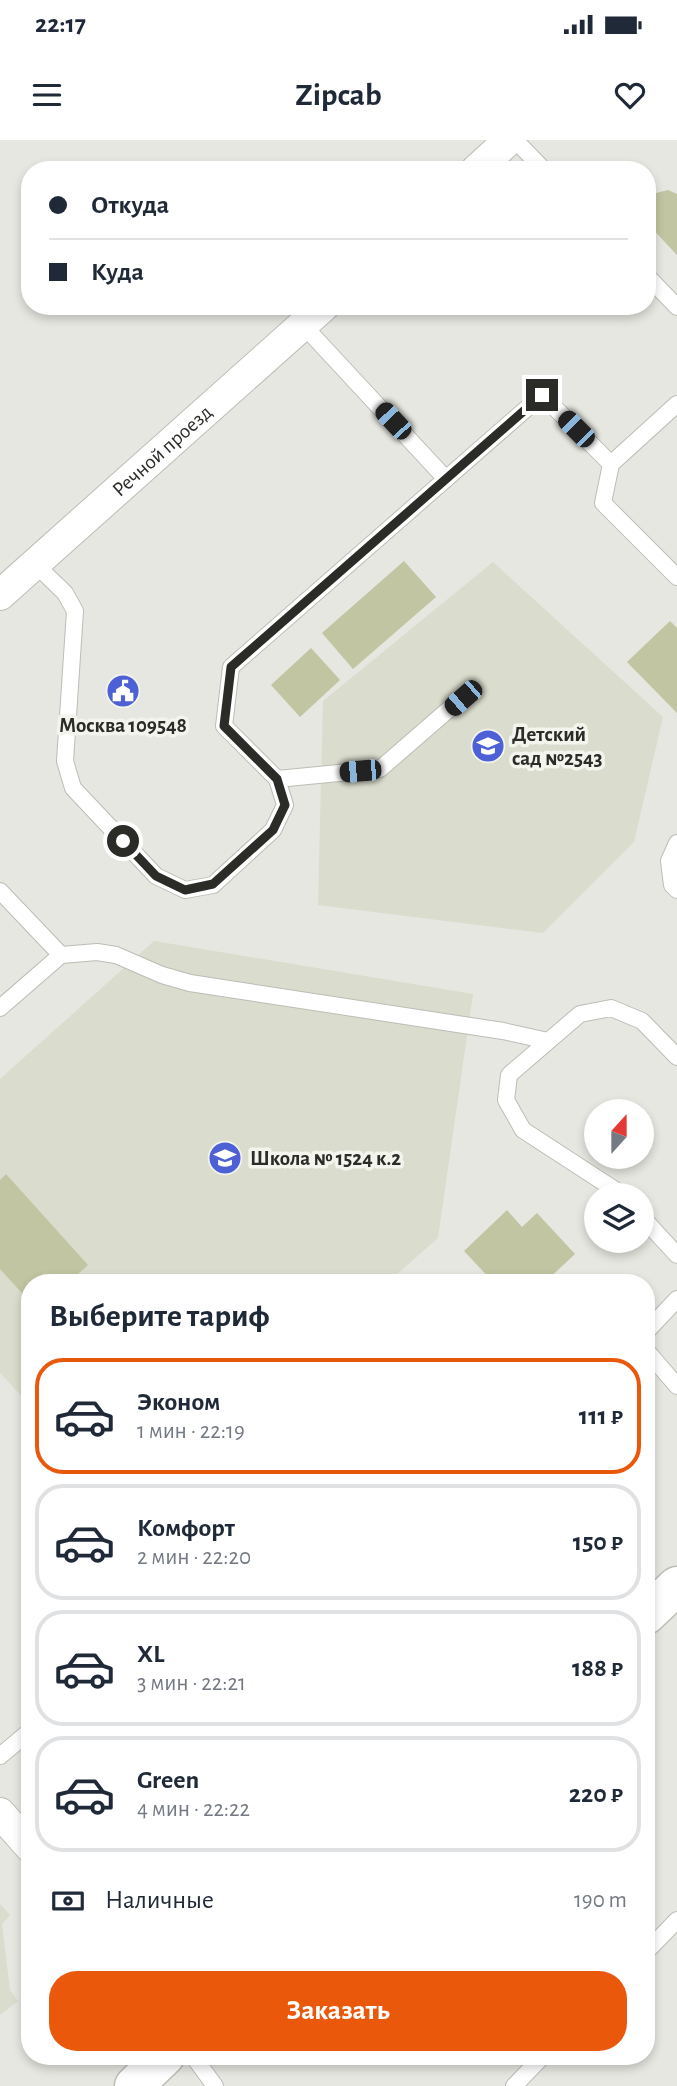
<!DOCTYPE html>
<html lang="ru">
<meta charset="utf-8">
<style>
:root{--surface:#fff;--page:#f2f2f3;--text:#1f2937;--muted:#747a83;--line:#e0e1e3;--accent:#ea580c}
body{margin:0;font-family:"Alegreya Sans",sans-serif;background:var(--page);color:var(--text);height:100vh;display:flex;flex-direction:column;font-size:26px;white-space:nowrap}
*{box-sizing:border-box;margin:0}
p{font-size:23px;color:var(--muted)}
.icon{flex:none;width:38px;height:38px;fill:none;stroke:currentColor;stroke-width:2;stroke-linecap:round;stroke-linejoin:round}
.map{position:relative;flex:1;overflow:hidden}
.details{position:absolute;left:21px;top:1134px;width:634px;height:791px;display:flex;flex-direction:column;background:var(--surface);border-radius:28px;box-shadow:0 4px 10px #0003}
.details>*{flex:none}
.hud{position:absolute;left:21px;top:21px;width:635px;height:154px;border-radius:28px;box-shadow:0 4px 10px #0003;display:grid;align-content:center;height:154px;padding:0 28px;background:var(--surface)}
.needle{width:46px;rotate:21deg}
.buttons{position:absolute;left:584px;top:959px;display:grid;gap:14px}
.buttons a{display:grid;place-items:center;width:70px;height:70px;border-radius:50%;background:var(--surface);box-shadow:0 4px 10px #0003;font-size:35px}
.end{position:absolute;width:32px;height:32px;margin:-16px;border:9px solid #2b2b28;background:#fff;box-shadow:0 0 0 4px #fff}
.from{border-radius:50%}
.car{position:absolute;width:21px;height:42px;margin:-21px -10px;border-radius:9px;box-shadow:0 0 5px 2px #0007;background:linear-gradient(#222 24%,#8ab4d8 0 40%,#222 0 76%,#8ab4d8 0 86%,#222 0)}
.hud b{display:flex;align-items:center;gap:24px;height:66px;font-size:26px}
.hud b+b{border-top:2px solid var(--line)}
.hud i{width:18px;height:18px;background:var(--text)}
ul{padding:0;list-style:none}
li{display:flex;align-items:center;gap:21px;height:116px;margin:0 14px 10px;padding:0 14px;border:4px solid var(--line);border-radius:28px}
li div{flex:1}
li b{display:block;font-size:26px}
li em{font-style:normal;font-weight:600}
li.on{border-color:var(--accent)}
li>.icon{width:63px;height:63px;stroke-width:1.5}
h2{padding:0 28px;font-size:32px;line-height:84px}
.pay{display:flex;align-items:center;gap:18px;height:77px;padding:0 28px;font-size:26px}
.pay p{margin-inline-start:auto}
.action{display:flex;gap:14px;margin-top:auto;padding:14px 28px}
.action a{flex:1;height:80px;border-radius:28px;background:var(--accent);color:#fff;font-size:28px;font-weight:600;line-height:80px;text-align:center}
.status{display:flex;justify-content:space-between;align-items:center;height:49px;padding:0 35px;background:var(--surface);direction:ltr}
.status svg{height:19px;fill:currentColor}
header{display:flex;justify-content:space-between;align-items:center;height:91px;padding:0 28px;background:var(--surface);font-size:32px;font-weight:600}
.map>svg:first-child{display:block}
</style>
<div class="status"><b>22:17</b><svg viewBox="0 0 49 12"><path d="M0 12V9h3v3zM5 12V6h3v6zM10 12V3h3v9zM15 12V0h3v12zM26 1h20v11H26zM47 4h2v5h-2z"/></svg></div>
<header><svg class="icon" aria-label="menu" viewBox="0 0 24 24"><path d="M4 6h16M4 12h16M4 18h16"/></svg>Zipcab<svg class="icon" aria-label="heart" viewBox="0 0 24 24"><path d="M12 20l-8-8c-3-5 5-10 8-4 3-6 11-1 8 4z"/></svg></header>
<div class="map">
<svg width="677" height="1946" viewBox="0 0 677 1946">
<rect width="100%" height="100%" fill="#e6e7e0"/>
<!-- built -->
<g fill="#dadccd">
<path d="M493,422L663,577L634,702L543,793L318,765L323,561Z"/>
<path d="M154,801L473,854L438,1098L387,1143H30V1265L0,1233V939Z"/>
<path d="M0,1764L10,1775L2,1784L10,1850L18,1861L0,1875Z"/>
</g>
<!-- green -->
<g fill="#c1c5a2">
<path d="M668,50L677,54V115L648,84V55Z"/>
<path d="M404,421L436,457L353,529L322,493Z"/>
<path d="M670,481L677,488V573L627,522Z"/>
<path d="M311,508L340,540L300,577L271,545Z"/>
<path d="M6,1034L88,1125L68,1143H30V1162L0,1129V1040Z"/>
<path d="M507,1070L522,1087L537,1073L575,1114L544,1143H494L464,1111Z"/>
</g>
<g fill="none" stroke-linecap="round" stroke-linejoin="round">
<defs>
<g id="lane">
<path d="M515,0L544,30"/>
<path d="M648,137L677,167"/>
<path d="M303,185L446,339"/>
<path d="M611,324L677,264"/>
<path d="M35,424L65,453L75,471L65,621L73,648L156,736L185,750L213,745L273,690L285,665L277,639L224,586L231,527L542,255L611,324L603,363L677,437"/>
<path d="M277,639L380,629L463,557"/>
<path d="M677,703L669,721L672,745L677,750"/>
<path d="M0,751L61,815L0,868"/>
<path d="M61,815L97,812L116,815L162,835L190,843L503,891L548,901"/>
<path d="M623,1055L523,990L506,960L509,935L580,874L611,868L642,881L677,917"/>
<path d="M642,1077L677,1115"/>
<path d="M646,1192L677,1159"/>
<path d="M646,1210L677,1246"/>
<path d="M0,1616L30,1591"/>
<path d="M646,1812L677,1780"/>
<path d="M193,1916L215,1946"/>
<path d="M514,1946L543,1916"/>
</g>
<g id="street">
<path d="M476,30L509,0"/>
<path id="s1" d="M0,455L324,166"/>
<path d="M0,1673L30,1707"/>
</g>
<g id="secondary">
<path d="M646,1475L677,1446"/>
<path d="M134,1946L165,1916"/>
</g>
</defs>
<!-- lane casing -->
<use href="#lane" stroke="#bcbdb5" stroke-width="18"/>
<!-- street casing -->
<use href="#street" stroke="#bcbdb5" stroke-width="32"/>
<!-- secondary casing -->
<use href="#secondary" stroke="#bcbdb5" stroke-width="41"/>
<!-- lane -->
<use href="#lane" stroke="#fff" stroke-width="16"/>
<!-- street -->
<use href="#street" stroke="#fff" stroke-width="30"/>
<!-- secondary -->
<use href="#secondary" stroke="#fff" stroke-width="38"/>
</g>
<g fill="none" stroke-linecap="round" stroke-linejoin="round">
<!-- route -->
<path stroke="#2b2b28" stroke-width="9" d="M123,701L156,736L185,750L213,744L273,690L285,665L277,639L224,586L231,527L542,255"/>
</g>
<!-- icons -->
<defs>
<symbol id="civic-disc" viewBox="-11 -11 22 22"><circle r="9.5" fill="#4d60d5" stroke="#f3f5ed"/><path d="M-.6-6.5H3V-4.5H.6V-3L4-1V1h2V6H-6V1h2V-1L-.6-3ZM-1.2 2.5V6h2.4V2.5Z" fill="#fff"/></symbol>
<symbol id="school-disc" viewBox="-11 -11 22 22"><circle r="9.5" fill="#4d60d5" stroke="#f3f5ed"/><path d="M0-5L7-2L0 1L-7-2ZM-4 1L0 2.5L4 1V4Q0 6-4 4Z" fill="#fff"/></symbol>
</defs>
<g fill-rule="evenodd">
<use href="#civic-disc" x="104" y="532" width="38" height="38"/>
<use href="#school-disc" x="469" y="587" width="38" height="38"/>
<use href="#school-disc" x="206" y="999" width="38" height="38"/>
</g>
<g text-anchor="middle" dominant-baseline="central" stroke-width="7" stroke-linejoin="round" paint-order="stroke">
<!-- street labels -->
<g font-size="21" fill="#2b2b28" stroke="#f3f5ed">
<text stroke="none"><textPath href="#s1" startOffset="217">Речной проезд</textPath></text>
</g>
<!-- poi labels -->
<g font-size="21" font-weight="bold" fill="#2b2b28" stroke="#f3f5ed" text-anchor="start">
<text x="123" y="585" text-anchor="middle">Москва 109548</text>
<text x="512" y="594">Детский<tspan x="512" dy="24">сад №2543</tspan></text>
<text x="250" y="1018">Школа № 1524 к.2</text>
</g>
</g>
</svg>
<div class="buttons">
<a><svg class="needle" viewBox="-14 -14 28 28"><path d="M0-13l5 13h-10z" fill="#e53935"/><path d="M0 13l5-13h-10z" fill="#747a83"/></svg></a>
<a><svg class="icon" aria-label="layers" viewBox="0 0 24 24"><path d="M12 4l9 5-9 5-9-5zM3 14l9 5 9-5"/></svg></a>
</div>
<i class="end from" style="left:123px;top:701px"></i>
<i class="end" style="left:542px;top:255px"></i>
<i class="car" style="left:393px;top:281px;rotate:317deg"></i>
<i class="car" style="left:576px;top:289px;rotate:315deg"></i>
<i class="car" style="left:463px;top:558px;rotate:229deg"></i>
<i class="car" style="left:360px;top:631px;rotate:265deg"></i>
<div class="hud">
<b><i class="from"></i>Откуда</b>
<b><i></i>Куда</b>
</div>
<section class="details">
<h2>Выберите тариф</h2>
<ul>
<li class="on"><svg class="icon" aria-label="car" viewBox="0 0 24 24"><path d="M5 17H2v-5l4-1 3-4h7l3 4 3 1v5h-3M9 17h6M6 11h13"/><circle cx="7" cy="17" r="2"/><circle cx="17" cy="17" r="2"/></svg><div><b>Эконом</b><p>1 мин · 22:19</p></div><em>111 ₽</em></li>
<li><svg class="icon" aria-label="car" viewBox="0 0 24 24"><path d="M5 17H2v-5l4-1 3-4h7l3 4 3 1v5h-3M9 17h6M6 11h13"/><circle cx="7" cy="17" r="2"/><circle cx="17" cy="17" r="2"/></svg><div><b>Комфорт</b><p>2 мин · 22:20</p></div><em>150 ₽</em></li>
<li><svg class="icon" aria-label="car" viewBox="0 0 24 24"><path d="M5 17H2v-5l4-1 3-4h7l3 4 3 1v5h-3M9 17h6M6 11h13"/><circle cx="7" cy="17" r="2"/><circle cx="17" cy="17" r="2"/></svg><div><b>XL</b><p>3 мин · 22:21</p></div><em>188 ₽</em></li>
<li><svg class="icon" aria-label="car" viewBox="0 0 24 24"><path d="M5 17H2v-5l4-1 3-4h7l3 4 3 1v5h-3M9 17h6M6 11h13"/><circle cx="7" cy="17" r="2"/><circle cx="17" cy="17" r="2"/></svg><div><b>Green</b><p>4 мин · 22:22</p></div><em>220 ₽</em></li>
</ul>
<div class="pay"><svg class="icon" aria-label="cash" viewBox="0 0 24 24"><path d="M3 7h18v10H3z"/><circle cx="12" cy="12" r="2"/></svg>Наличные<p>190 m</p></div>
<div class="action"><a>Заказать</a></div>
</section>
</div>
